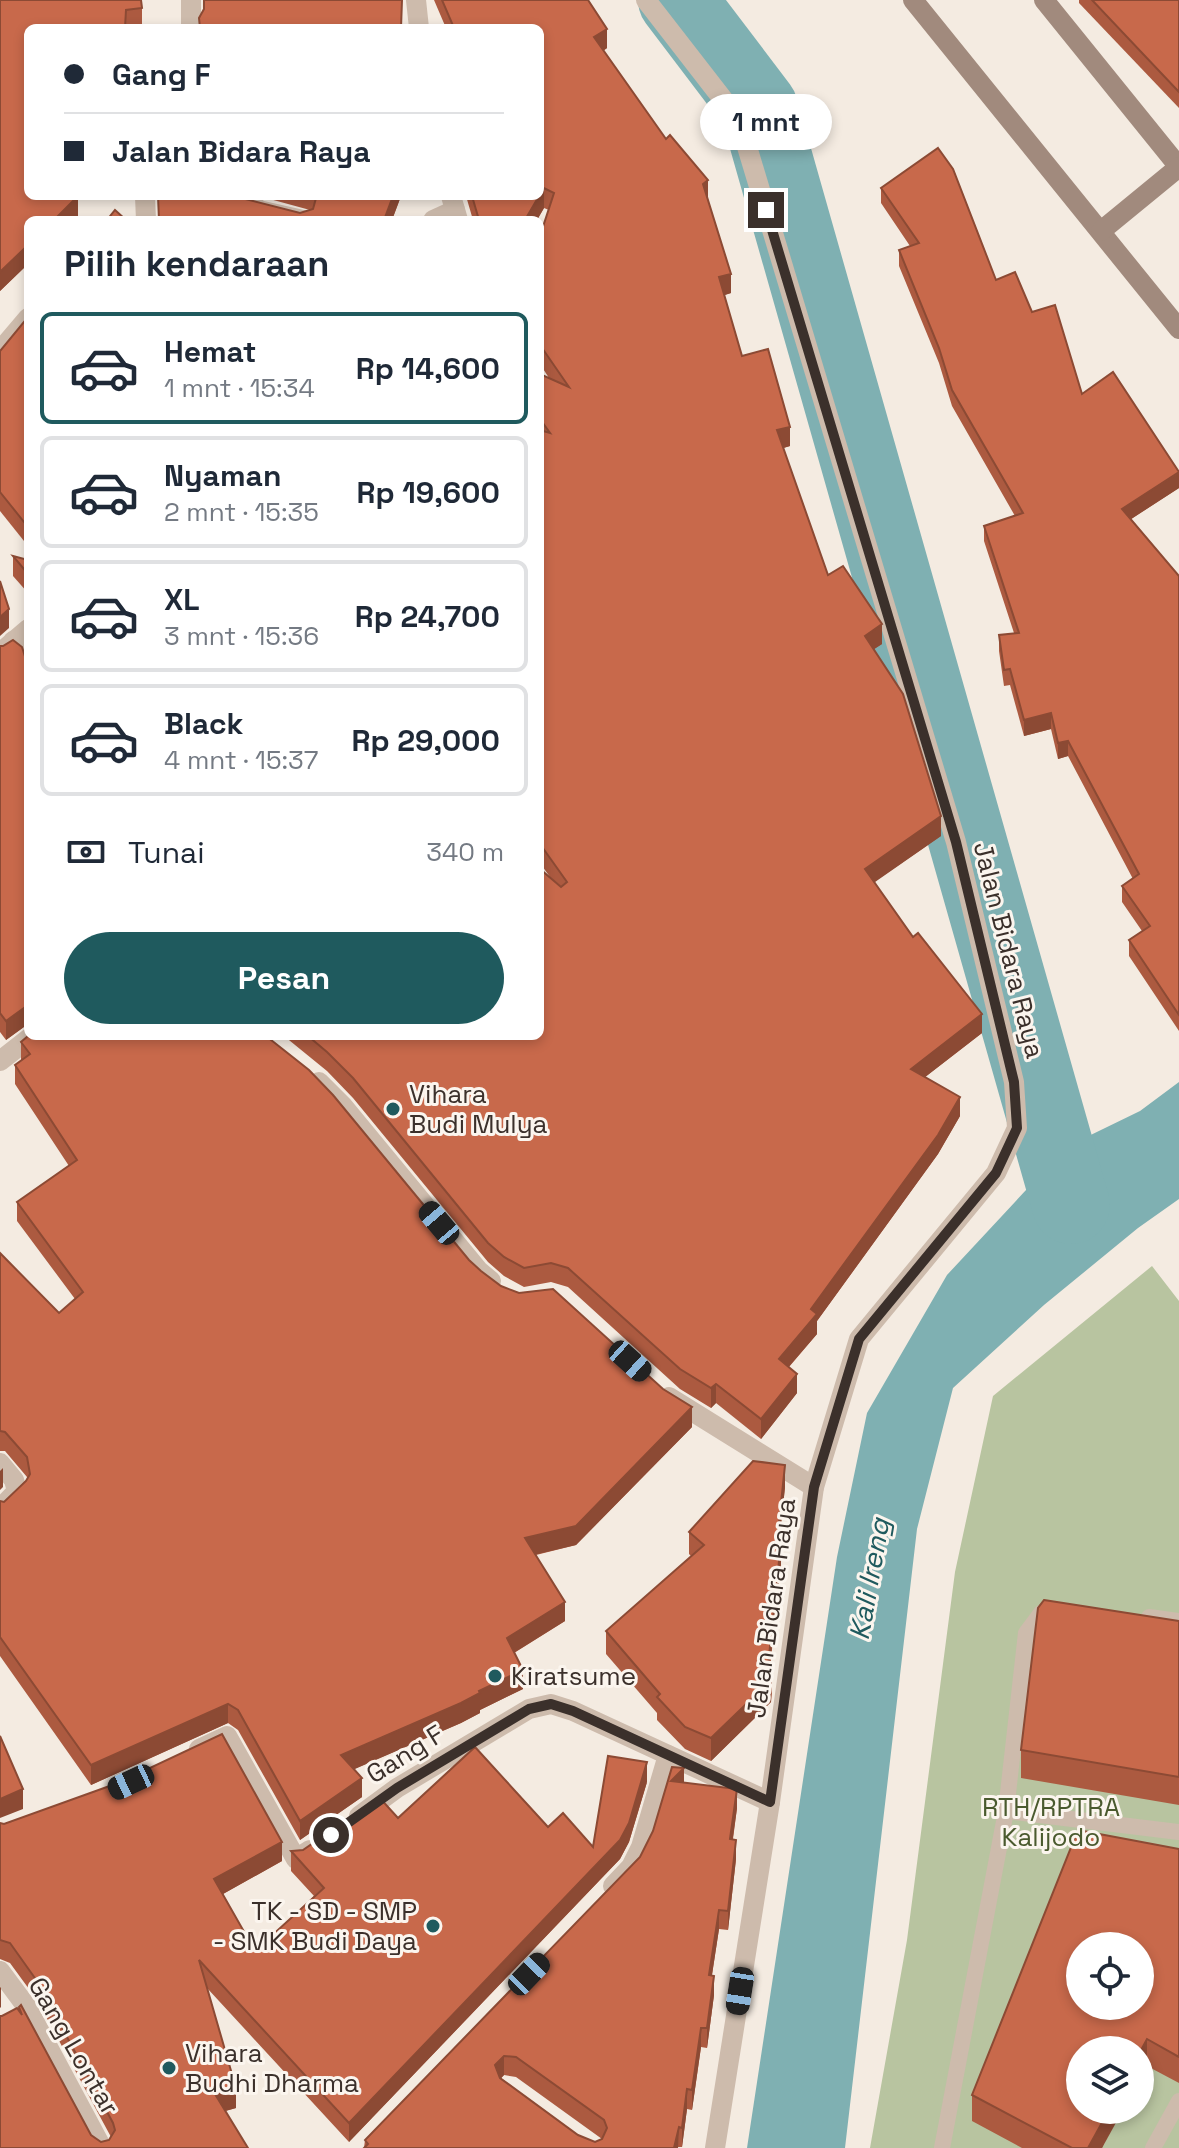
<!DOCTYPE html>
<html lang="id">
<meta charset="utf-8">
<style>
:root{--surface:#fff;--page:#f2f2f3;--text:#1f2937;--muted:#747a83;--line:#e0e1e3;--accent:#1f5a5e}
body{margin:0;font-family:"Space Grotesk",sans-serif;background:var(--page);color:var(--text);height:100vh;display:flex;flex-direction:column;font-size:30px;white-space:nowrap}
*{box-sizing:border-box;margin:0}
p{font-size:26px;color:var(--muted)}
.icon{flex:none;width:44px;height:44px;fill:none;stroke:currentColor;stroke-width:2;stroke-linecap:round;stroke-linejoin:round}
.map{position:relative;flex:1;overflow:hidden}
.drawer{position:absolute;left:24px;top:216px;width:520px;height:824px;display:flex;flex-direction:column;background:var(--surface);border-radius:12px;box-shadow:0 4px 12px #0003}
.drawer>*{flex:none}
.hud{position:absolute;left:24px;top:24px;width:520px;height:176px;border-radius:12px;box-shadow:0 4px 12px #0003;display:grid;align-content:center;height:176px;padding:0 40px;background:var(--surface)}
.buttons{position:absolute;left:1066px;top:1932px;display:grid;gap:16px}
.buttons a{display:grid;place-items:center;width:88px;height:88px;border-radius:50%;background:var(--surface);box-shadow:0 4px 12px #0003;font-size:40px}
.end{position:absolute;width:36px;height:36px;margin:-18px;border:10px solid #3b302b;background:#fff;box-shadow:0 0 0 4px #fff}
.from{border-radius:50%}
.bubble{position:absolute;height:56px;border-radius:28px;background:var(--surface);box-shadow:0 4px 12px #0003;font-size:26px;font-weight:700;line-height:56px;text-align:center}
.car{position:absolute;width:24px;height:48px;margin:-24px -12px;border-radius:10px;box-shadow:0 0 6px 2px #0007;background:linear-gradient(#222 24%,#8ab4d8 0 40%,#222 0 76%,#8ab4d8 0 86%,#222 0)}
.hud b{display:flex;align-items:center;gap:28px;height:76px;font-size:30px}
.hud b+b{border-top:2px solid var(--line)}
.hud i{width:20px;height:20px;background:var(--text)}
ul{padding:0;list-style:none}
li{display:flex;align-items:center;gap:24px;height:112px;margin:0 16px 12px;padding:0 24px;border:4px solid var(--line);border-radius:12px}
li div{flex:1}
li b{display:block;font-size:30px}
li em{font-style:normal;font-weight:700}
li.current{border-color:var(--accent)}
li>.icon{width:72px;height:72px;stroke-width:1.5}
h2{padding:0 40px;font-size:36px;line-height:96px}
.pay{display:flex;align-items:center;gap:20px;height:88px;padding:0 40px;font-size:30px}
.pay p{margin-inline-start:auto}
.button{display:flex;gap:16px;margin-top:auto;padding:16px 40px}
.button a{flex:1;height:92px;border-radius:48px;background:var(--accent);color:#fff;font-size:32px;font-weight:700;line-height:92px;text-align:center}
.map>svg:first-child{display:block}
</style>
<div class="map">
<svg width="1179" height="2148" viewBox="0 0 1179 2148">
<rect width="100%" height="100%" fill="#f4ebe1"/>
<!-- green -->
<path fill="#b8c4a0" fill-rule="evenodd" d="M1152,1266L1179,1301V2148H870L907,1940L955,1572L993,1396ZM1080,1946H1140V2006H1080ZM1080,2050H1140V2110H1080Z"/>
<!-- water -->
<path fill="#7fb0b2" d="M1179,1082V1199L1138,1228L1044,1305L953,1388L917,1529L845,2148H747L837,1557L867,1413L947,1275L1066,1147L1140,1111Z"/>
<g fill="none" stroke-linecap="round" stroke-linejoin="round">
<!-- river -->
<path stroke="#7fb0b2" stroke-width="78" d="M677,0L759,108L1071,1205"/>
<!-- service -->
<g stroke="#cdbbac" stroke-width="16">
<path d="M1149,1617L1179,1621"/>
<path d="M1006,1811L1179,1832"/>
<path d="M942,2148L1006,1811L1026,1633L1041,1613L1055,1609"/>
<path d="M1153,2148L1179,2101"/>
</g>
<!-- minor -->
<g stroke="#cdbbac" stroke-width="20">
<path d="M191,0V28"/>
<path d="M416,0L419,28"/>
<path d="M145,196L146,220"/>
<path d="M253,196L254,209L303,220"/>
<path d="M451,196L458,220"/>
<path d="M433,220L455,210"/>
<path d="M0,351L28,318"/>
<path d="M13,641L28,655"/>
<path d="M0,653L28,629"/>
<path d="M0,1061L32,1036"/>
<path d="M319,1082L343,1106L479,1271L491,1281"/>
<path d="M669,1397L814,1487"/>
<path d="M0,1463L14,1480L17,1491L0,1509"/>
<path d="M199,1749L227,1736L296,1859L310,1850"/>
<path d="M359,1816L397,1788L529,1709L551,1704L573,1711L770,1802"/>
<path d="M613,1886L631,1867L641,1847L668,1755"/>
<path d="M0,1971L26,2006L102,2148"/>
</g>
<!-- tertiary -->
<path stroke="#cdbbac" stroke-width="20" d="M646,0L739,120L956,842L1014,1082L1017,1128L996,1173L859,1339L814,1487L770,1802L715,2148"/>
<!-- secondary -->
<g stroke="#a18a7d" stroke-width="20">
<path d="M913,0L1179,329"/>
<path d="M1044,0L1179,167"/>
<path d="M1101,231L1179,167"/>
</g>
</g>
<!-- wall -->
<g fill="#ac5a40" fill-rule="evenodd">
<path d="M0,0L142,8V27L28,28V196L78,216L0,291Z"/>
<path d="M434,0H588L607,48L603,51L708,200L731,293L724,295L742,356L790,446L783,448L828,575L882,644L874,649L941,836L874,882L982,1033L925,1077L960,1116L938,1154L817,1321V1334L789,1367L797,1393L761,1439L716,1403L711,1408L680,1389L568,1287L551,1282L524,1287L504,1276L488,1262L353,1098L327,1071L284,1036H540L550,877L540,863V374L549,378L540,364V236L549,210L544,208L537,220H473L466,196H540V28H446Z"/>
<path d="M1079,0H1179V108L1079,3Z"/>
<path d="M881,188L996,280L1032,312L1082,394L1179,472V488L1131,519L1179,576V1031L1129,956V940L1142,931L1122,902V886L1133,879L1068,756L1058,759L1051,729L1024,736L1010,685L1004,686L999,651V635L1014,633L984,541V526L1015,516L952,406L939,363L899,266V250L910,246L881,203Z"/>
<path d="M158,196L245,199L300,213L310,210L266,198L265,196H401L392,220H158Z"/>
<path d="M28,317V546L0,511V351Z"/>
<path d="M13,556L28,560V593L13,576Z"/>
<path d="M0,646L28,666V1024L6,1040L0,1032Z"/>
<path d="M21,1042L469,1260L481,1271L692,1427L576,1545L536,1555L565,1621L514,1653L523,1689L480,1710V1713L461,1723L354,1769L362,1797L300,1840L238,1730L228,1723L91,1785L0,1656V1501L4,1502L27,1479V1477L5,1451H0V1253L59,1313L75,1299L17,1221V1202L69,1166L15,1084V1065L21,1061Z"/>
<path d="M785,1487L779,1542L781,1564L770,1668L772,1692L771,1702L711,1761L685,1749L657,1720V1713L606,1654V1631L691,1556L689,1554V1532Z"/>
<path d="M1179,1621V1805L1021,1778V1750Z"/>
<path d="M647,1782L629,1842L620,1859L349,2142L207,1988L236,2108L225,2111L248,2148H0L2,2016L19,2011V2007L91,2135L101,2142L109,2140L111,2137L37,2000L10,1963L0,1959V1823L282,1861L223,1894L255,1951L314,1896L291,1871V1851L303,1850L398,1818L548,1827L593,1847Z"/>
<path d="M684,1782L737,1808L733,1839L736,1859L728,1930L719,1929L712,1975L714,1995L707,2048L701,2047L692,2110L687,2109L682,2147L364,2148L365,2140L640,1857ZM504,2075L516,2077L602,2139L595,2142L578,2135L501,2078Z"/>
<path d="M1179,1849V2083L1147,2066L1140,2079V2050L1102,2148H1022L972,2121V2095Z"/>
</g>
<!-- shaded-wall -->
<g fill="#8c4a34">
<path d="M607,29V48L594,57V37Z"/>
<path d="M708,180V200L703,184Z"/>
<path d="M544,188V208L537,220H525Z"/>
<path d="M78,196V216L74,220H54Z"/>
<path d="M393,196H401L392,220H384Z"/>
<path d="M28,245V264L0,291V272Z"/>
<path d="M731,274V293L719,297V277Z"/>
<path d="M790,427V446L777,450V430Z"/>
<path d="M1179,473V488L1122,525V509Z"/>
<path d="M9,609V628L0,636V617Z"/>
<path d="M882,624V644L865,655V636Z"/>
<path d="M1051,713V729L1024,736V720Z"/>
<path d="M1068,741V756L1058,759V743Z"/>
<path d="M941,816V836L865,889V869Z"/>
<path d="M28,1005V1024L6,1040V1021Z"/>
<path d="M982,1014V1033L911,1088V1069Z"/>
<path d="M960,1097V1116L938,1154L817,1321V1334L779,1378V1359L811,1309Z"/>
<path d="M797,1374V1393L761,1439V1419Z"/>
<path d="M716,1384V1403L711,1408V1388Z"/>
<path d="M692,1407V1427L576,1545L525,1557V1538Z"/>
<path d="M785,1465V1487L777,1564V1542Z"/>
<path d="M3,1468V1487L0,1490V1471Z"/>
<path d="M781,1542V1564L768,1683L772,1670L771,1702L711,1761V1738L768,1666Z"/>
<path d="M565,1602V1621L507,1657V1638Z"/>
<path d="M523,1670V1689L480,1710V1713L461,1723L341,1775V1755Z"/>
<path d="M228,1704V1723L91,1785V1765Z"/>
<path d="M647,1762V1782L629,1842L620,1859L349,2142V2123L620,1840Z"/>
<path d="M684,1768V1788L671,1781Z"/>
<path d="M362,1778V1797L300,1840V1821Z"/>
<path d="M23,1789V1809L0,1818V1799Z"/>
<path d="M737,1789V1808L730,1858V1839Z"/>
<path d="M736,1840V1859L728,1930V1911Z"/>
<path d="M282,1842V1861L214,1899V1879Z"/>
<path d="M719,1910V1929L709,1994V1975Z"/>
<path d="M714,1976V1995L707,2048V2028Z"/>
<path d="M1,1987V2007L0,2008V1988Z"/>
<path d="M701,2028V2047L692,2110V2090Z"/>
<path d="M1147,2039V2066L1140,2079V2052Z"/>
<path d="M504,2056V2075L495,2085V2065Z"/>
<path d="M236,2088V2108L215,2114V2094Z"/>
<path d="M687,2089V2109L682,2147V2128Z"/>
<path d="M1109,2110H1123L1102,2148H1088Z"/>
<path d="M679,2127L678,2148H674Z"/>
</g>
<!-- building -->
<g fill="#c8694b" stroke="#8c4a34" stroke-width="2" fill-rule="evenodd">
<path d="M0,0H141L142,8L126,10L125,28H28V110H27L28,112V196H78L54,220H28V245L0,272Z"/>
<path d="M204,0H402L401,28H200L199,18L204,9Z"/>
<path d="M442,0H588L607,29L594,37L666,139L670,135L708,180L703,184L731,274L719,277L742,356L768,349L790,427L777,430L828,575L843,566L882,624L865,636L903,694L941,816L865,869L913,937L918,933L982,1014L911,1069L960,1097L938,1135L811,1309L817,1314L779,1359L797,1374L761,1419L716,1384L711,1388L680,1369L568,1268L551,1263L524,1268L504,1257L488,1243L353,1078L327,1052L308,1036H540V869L561,887L567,882L540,844V430L550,433L540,419V374L569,387L540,345V236L554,193L544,188L540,195V28H454Z"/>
<path d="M1092,0H1179V92Z"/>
<path d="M938,148L953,169L996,280L1015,272L1032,312L1055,305L1082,394L1113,372L1179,472L1122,509L1179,576V1015L1129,940L1150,926L1122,886L1139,874L1068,741L1058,743L1051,713L1024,720L1010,669L1004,670L999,635L1019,633L984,526L1023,513L952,390L939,348L899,250L919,243L881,188Z"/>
<path d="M158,196H244L245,199L300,213L313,209L316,198L315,196H393L384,220H159Z"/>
<path d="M472,196H539L525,220H479Z"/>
<path d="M115,210L126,220H107Z"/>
<path d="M28,317V527L0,492V351Z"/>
<path d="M13,556L28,560V574Z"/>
<path d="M0,581L9,609L0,617Z"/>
<path d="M13,640L22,647L28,666V1005L6,1021L0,1013V646H3Z"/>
<path d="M28,1036H266L309,1070L333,1095L469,1260L481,1271L501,1286L519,1293L553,1289L663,1389L692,1407L576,1526L525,1538L565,1602L507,1638L523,1670L479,1691L480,1693L461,1703L341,1755L362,1778L300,1821L238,1710L228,1704L91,1765L0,1637V1501L4,1502L26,1481L30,1474L27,1457L5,1432L0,1431V1253L59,1313L83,1292L17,1202L77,1160L15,1065L30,1054L21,1042Z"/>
<path d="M753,1461L785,1465L777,1542H781L768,1666L772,1670L771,1680L711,1738L685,1727L657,1697L660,1694L606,1631L704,1545L689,1532Z"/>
<path d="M1044,1600L1179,1621V1777L1021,1750L1038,1608Z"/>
<path d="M222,1734L282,1842L214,1879L255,1951L324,1888L291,1851L303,1850L379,1797L398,1818L475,1747L548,1827L563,1813L593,1847L608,1756L647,1762L629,1823L620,1840L349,2123L199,1960L236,2088L215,2094L248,2148H0V2016H2L17,2008L22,2015L19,2007L21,2005L91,2135L101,2142L109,2140L115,2130L113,2123L37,1981L10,1943L0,1940V1823L4,1824L118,1783Z"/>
<path d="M0,1736L23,1789L0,1799Z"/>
<path d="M672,1767L684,1768L671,1781L737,1789L730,1839L736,1840L728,1911L719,1910L709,1975L714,1976L707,2028H701L692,2090L687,2089L682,2128L679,2127L674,2148H364L368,2144L365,2140L640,1857L653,1831ZM504,2056L516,2057L604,2120L607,2128L602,2139L595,2142L578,2135L500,2078L495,2065Z"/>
<path d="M1078,1830L1179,1849V2057L1147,2039L1140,2052V2050H1080V2110H1109L1088,2148H1072L972,2095ZM1080,1946H1140V2006H1080Z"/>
</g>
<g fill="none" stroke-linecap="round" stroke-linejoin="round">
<!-- route -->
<path stroke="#3b302b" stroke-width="10" d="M331,1835L397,1788L529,1709L551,1704L573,1711L770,1802L814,1487L859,1339L996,1173L1017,1128L1014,1082L956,842L766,210"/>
</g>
<!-- markers -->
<g fill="#1f5a5e" stroke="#fbf5ee" stroke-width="3">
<circle cx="393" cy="1109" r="8"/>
<circle cx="495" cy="1676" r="8"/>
<circle cx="433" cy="1926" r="8"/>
<circle cx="169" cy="2068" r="8"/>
</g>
<g text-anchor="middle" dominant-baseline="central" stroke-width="6" stroke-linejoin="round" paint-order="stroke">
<!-- street labels -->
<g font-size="26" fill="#3b302b" stroke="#fbf5ee">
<text transform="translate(1009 950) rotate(76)">Jalan Bidara Raya</text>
<text transform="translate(771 1608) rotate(-82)">Jalan Bidara Raya</text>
<text transform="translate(405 1754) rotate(-32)">Gang F</text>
<text transform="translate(74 2046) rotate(60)">Gang Lontar</text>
</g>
<!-- poi labels -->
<g font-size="26" fill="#3b302b" stroke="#fbf5ee" text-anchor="start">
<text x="409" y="1094">Vihara<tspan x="409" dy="30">Budi Mulya</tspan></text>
<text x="511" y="1676">Kiratsume</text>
<text x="417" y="1911" text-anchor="end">TK - SD - SMP<tspan x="417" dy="30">- SMK Budi Daya</tspan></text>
<text x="185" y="2053">Vihara<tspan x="185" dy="30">Budhi Dharma</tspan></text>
</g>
<!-- park labels -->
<g font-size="26" fill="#4a5a2e" stroke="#fbf5ee">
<text x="1051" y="1807">RTH/RPTRA<tspan x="1051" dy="30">Kalijodo</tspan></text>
</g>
<!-- water labels -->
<g font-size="28" font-style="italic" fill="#1f5a5e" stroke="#fbf5ee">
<text transform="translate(869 1579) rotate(-80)">Kali Ireng</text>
</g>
</g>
</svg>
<div class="buttons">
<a><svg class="icon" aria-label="locate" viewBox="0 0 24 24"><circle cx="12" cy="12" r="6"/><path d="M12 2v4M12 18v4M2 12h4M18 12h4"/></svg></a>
<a><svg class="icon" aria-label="layers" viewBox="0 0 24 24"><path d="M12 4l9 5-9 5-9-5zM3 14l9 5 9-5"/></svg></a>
</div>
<i class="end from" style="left:331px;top:1835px"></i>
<i class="end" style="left:766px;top:210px"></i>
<div class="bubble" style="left:700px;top:94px;width:132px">1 mnt</div>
<i class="car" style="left:439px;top:1223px;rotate:320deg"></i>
<i class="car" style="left:630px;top:1361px;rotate:132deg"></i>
<i class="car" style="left:131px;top:1782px;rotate:245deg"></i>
<i class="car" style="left:529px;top:1974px;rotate:44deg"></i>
<i class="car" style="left:740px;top:1991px;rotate:189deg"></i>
<div class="hud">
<b><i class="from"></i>Gang F</b>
<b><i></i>Jalan Bidara Raya</b>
</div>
<section class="drawer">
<h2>Pilih kendaraan</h2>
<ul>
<li class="current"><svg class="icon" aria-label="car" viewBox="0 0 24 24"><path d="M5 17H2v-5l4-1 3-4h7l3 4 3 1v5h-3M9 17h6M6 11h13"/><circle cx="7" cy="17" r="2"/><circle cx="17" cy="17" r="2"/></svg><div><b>Hemat</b><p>1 mnt · 15:34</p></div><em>Rp 14,600</em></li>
<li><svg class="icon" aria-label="car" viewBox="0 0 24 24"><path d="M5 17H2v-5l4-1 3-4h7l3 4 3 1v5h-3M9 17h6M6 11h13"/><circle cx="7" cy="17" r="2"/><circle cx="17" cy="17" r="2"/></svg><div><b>Nyaman</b><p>2 mnt · 15:35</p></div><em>Rp 19,600</em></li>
<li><svg class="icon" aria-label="car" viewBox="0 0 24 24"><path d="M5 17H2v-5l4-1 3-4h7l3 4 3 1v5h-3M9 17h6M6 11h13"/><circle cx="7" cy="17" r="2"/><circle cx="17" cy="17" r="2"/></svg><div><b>XL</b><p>3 mnt · 15:36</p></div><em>Rp 24,700</em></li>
<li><svg class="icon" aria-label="car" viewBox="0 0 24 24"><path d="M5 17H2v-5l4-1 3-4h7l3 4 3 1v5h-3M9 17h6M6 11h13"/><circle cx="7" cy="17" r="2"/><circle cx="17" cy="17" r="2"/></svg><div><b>Black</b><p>4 mnt · 15:37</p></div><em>Rp 29,000</em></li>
</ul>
<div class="pay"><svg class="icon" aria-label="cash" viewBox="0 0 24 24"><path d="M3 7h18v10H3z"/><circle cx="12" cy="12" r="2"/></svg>Tunai<p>340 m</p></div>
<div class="button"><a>Pesan</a></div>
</section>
</div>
